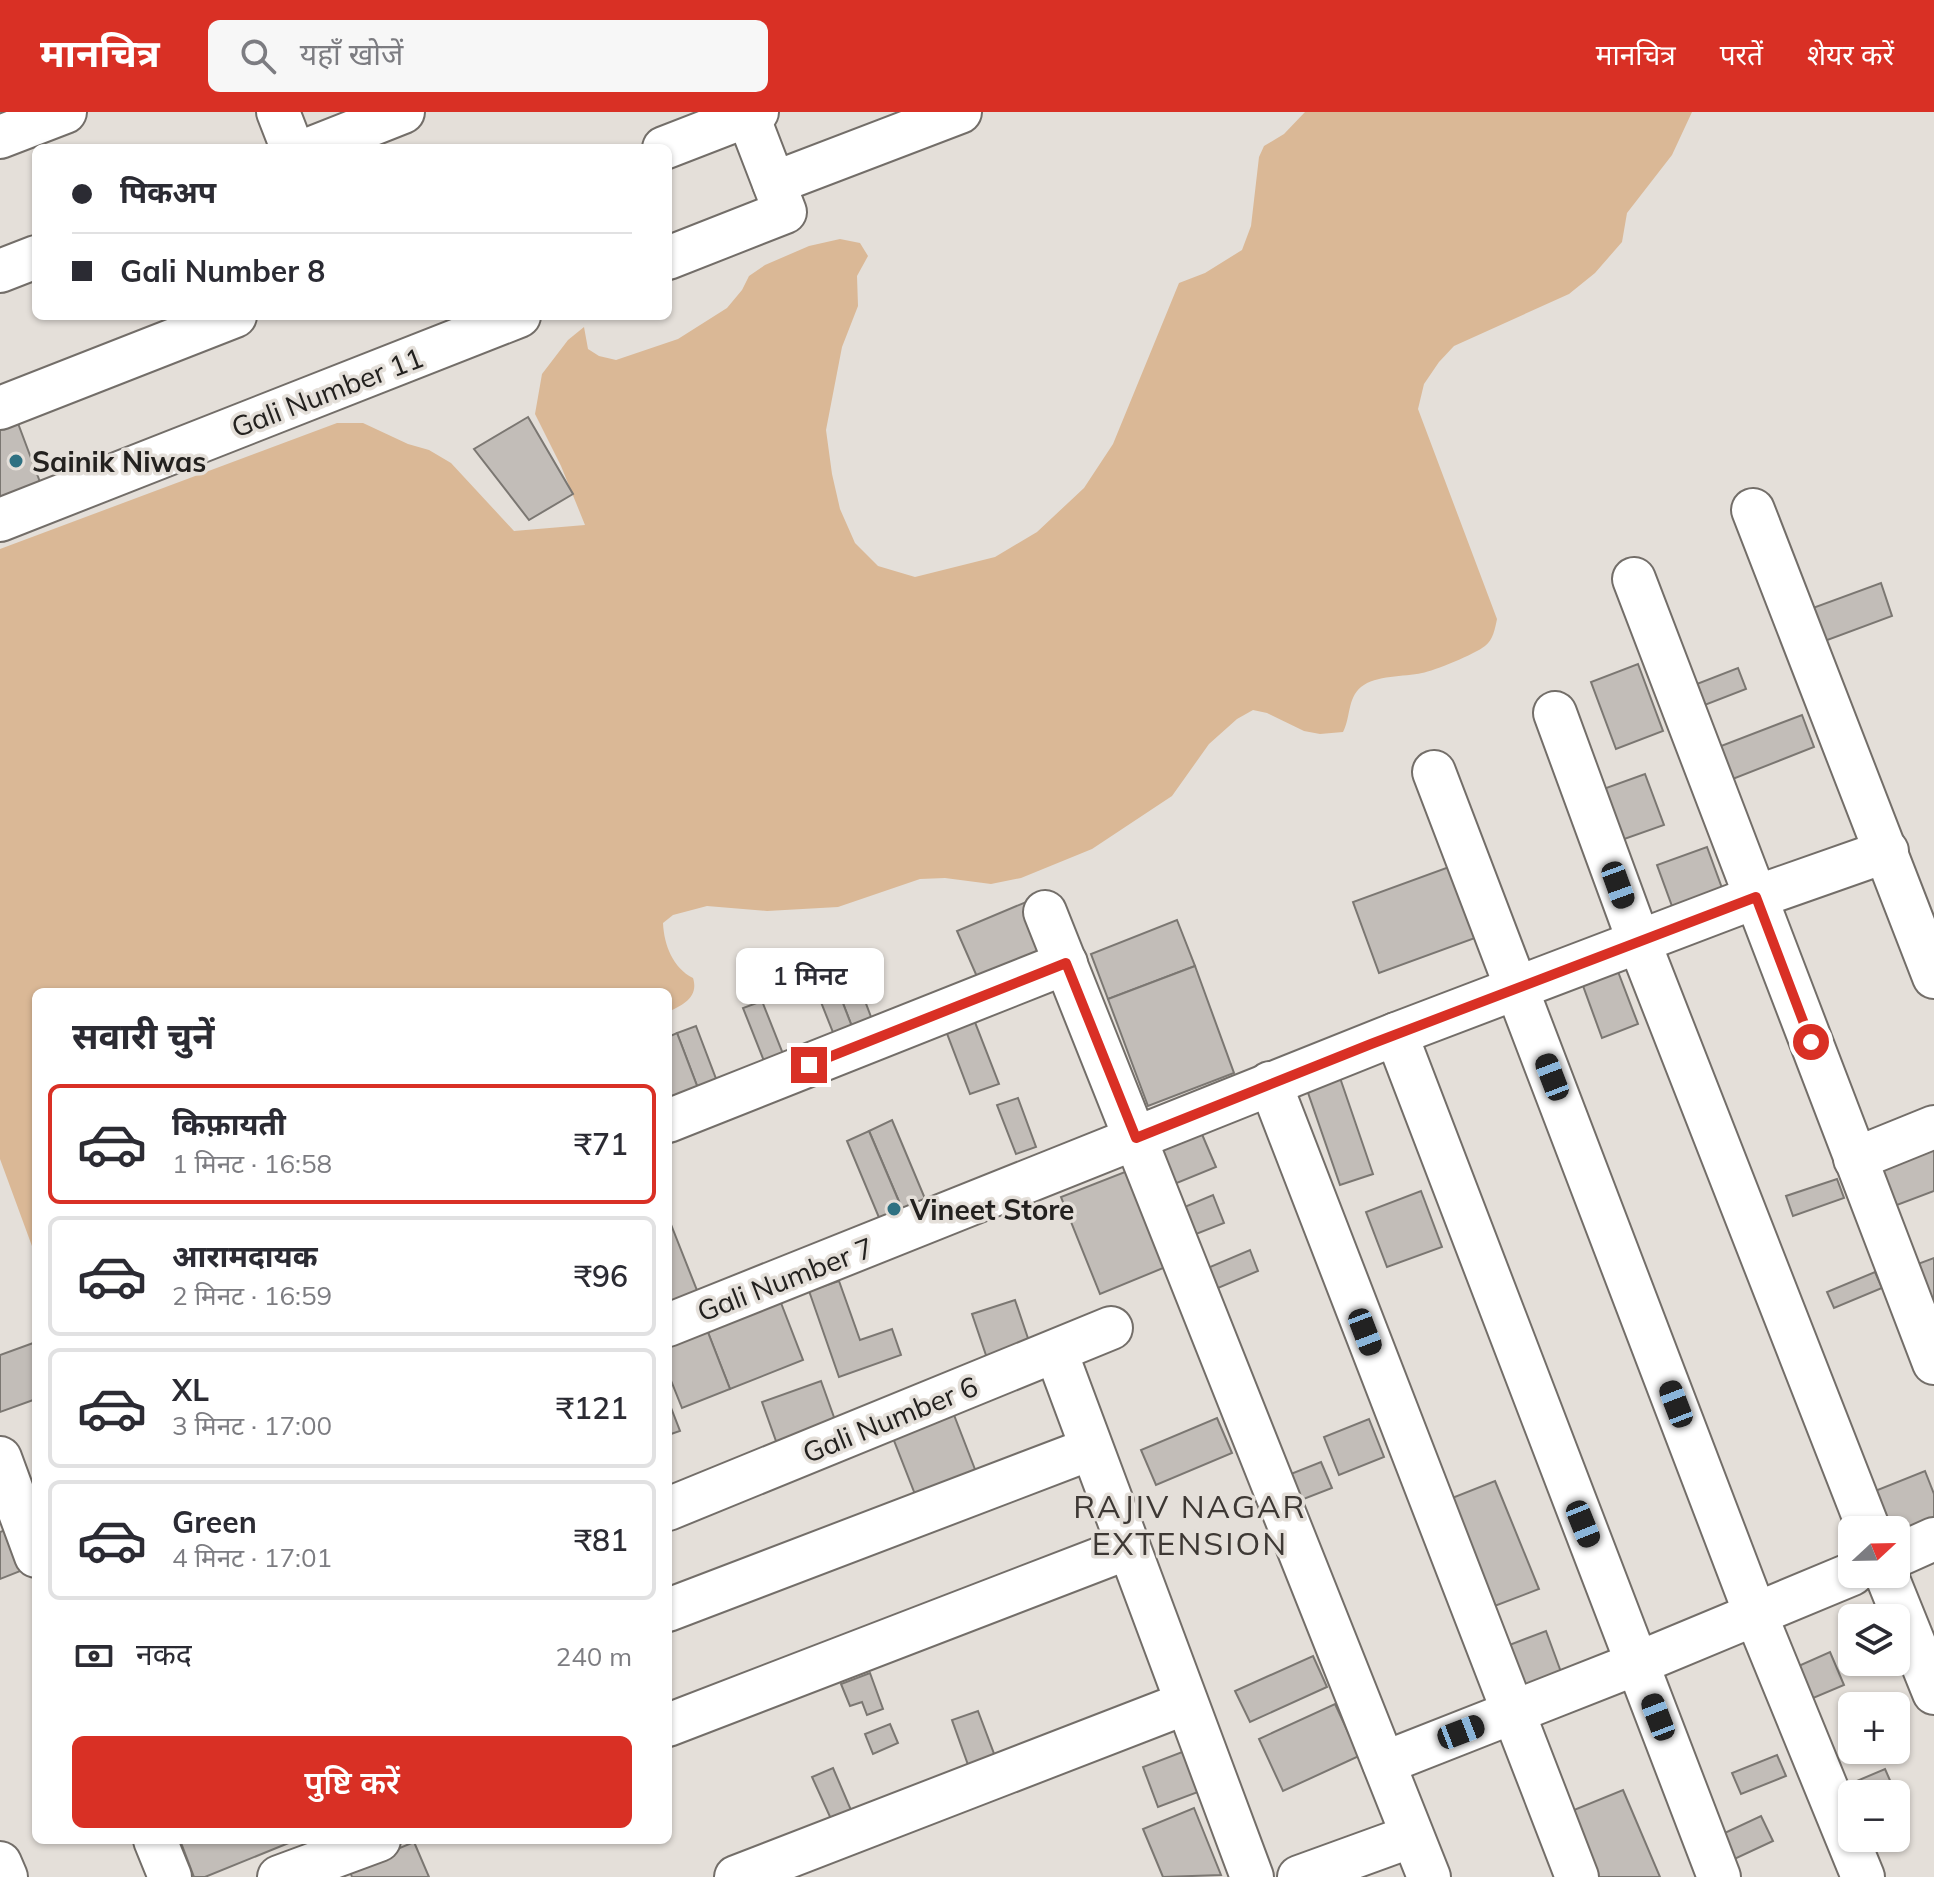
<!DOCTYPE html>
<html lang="hi">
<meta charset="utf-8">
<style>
:root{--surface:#fff;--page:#f7f7f7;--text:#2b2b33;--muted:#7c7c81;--line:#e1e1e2;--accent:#d93025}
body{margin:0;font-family:Mulish,"Noto Sans Devanagari",sans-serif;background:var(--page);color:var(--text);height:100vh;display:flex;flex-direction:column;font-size:30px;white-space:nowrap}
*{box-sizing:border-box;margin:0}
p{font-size:26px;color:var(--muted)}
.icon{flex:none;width:44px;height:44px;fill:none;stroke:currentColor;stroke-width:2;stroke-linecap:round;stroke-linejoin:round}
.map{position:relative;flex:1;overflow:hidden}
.drawer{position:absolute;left:32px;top:876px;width:640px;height:856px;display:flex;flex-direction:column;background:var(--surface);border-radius:12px;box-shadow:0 2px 6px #0004}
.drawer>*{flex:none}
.banner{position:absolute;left:32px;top:32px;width:640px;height:176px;border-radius:12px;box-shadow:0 2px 6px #0004;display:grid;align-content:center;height:176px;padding:0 40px;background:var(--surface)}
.needle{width:52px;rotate:68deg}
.tools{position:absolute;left:1838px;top:1404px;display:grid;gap:16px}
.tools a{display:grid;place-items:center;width:72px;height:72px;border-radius:12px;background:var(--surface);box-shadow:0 2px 6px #0004;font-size:40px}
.end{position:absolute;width:36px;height:36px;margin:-18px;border:10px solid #d93025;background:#fff;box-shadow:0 0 0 4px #fff}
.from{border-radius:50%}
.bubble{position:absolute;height:56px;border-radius:12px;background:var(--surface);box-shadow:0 2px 6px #0004;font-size:26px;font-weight:600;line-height:56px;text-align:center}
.car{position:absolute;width:24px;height:48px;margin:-24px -12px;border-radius:10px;box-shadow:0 0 6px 2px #0007;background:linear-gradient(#222 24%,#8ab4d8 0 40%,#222 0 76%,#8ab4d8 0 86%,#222 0)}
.banner b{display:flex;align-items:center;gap:28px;height:76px;font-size:30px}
.banner b+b{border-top:2px solid var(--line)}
.banner i{width:20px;height:20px;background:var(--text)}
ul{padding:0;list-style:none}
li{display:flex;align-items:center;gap:24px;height:120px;margin:0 16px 12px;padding:0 24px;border:4px solid var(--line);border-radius:12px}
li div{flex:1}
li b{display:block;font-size:30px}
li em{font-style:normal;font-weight:600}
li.current{border-color:var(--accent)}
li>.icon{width:72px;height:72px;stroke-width:1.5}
h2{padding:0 40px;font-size:36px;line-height:96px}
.pay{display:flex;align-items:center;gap:20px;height:88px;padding:0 40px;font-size:30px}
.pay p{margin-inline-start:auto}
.cta{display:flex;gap:16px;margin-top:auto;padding:16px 40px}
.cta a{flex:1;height:92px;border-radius:12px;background:var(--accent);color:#fff;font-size:32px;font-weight:600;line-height:92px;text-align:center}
header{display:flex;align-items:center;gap:48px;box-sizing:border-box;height:112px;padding:0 40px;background:var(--accent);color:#fff}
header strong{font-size:38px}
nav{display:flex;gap:44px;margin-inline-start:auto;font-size:28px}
.search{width:560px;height:72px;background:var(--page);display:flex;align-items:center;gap:20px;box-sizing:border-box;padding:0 28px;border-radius:12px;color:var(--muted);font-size:30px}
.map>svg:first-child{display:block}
</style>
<header>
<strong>मानचित्र</strong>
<div class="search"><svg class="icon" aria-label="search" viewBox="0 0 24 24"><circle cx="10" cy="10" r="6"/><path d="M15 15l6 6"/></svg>यहाँ खोजें</div>
<nav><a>मानचित्र</a><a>परतें</a><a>शेयर करें</a></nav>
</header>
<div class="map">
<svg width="1934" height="1765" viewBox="0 0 1934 1765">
<rect width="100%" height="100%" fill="#e4dfd9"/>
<!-- green -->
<path fill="#dab896" d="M1305,0H1692L1672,43L1627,101L1622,130L1595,161L1569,182L1454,234L1439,250L1424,272L1418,297L1497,507C1495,517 1493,528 1485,534C1475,542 1434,559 1422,561C1404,565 1376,563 1361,575C1347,587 1351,605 1343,620L1320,622L1304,619L1267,601L1253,598L1237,607L1209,632L1172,684L1092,737L1021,766L991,772L945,766L920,767L838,795L767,799L707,794L673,803L663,811C664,833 673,856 693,866C699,885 683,893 668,900V880H36V1145L0,1047V437L337,311H363L408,332L429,338L451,351L514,419L585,413L561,354L535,302L542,262L568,228L584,215L588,237L599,244L616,248L678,227L727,196L742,178L749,164L765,153L809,134L840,127L860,131L868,144L857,164L858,194L842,235L826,318L832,362L840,397L855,431L878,454L915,465L995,445L1037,420L1084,376L1113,332L1179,171L1205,161L1242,138L1251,114L1259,45L1264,34L1284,22Z"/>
<!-- building -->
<g fill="#c2bdb8" stroke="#7b7772" stroke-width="2">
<path d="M528,305L573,382L529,408L474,337Z"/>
<path d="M16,306L46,386L0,390V312Z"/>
<path d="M1881,471L1892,504L1822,530L1810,497Z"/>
<path d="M1638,552L1663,619L1616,637L1591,570Z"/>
<path d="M1738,556L1746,577L1697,596L1689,575Z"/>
<path d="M1802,603L1814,635L1720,672L1708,639Z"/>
<path d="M1645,662L1664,713L1613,731L1595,680Z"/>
<path d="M1707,735L1726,787L1676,805L1657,753Z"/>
<path d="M1460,751L1486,822L1379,861L1353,790Z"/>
<path d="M1031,788L1052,836L978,867L957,819Z"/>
<path d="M1177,808L1195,854L1108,887L1091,842Z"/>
<path d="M1195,854L1234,961L1148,994L1108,887Z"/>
<path d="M1617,857L1638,912L1602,926L1582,871Z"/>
<path d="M854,860L876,918L856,925L834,868Z"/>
<path d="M834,868L856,925L838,933L815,875Z"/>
<path d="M762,889L785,947L766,954L743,896Z"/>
<path d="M971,900L999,972L970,982L943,911Z"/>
<path d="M696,914L718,972L699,979L677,921Z"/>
<path d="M677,921L699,979L668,992V925Z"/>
<path d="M1338,960L1373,1062L1340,1073L1305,972Z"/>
<path d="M1018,986L1036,1035L1016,1042L997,993Z"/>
<path d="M892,1008L926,1089L903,1099L869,1019Z"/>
<path d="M869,1019L903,1099L880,1108L847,1029Z"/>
<path d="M1201,1020L1216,1055L1167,1075L1153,1040Z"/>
<path d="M1934,1032V1079L1889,1096L1874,1055Z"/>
<path d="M1130,1058L1168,1154L1100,1182L1061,1085Z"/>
<path d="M1837,1067L1844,1086L1793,1104L1786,1084Z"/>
<path d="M1421,1079L1442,1135L1387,1155L1366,1100Z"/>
<path d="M1213,1083L1224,1111L1186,1126L1175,1099Z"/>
<path d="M670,1110L700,1186L668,1199V1111Z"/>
<path d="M1250,1138L1258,1159L1204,1182L1196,1161Z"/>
<path d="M1934,1146V1200L1915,1153Z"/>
<path d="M1875,1160L1882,1176L1834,1196L1827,1180Z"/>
<path d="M839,1169L860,1228L892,1217L901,1243L839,1265L809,1179Z"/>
<path d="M776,1178L803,1248L730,1277L702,1205Z"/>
<path d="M1015,1188L1033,1241L990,1255L972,1202Z"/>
<path d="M702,1205L730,1277L682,1296L668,1261V1218Z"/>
<path d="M36,1230V1287L0,1300V1243Z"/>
<path d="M821,1269L840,1322L781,1343L762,1290Z"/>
<path d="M668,1288L680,1319L668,1323Z"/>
<path d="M954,1303L981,1373L920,1395L893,1326Z"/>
<path d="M1217,1306L1232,1341L1156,1373L1141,1338Z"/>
<path d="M1369,1307L1384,1345L1339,1363L1324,1325Z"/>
<path d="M1321,1350L1332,1376L1283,1395L1273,1369Z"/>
<path d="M1925,1359L1934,1382V1417L1896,1432V1418H1879L1865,1383Z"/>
<path d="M1495,1369L1539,1477L1492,1495L1447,1388Z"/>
<path d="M13,1415L28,1456L0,1467V1420Z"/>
<path d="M1546,1519L1565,1571L1524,1587L1504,1535Z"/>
<path d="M1830,1540L1844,1573L1799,1592L1785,1560Z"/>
<path d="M1313,1544L1327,1575L1250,1610L1235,1579Z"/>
<path d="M870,1561L883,1597L867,1603L862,1590L850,1594L841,1572Z"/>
<path d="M1335,1592L1359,1644L1283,1679L1259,1627Z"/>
<path d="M978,1599L999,1655L972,1664L952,1608Z"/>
<path d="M890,1612L898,1631L873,1642L865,1622Z"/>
<path d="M1190,1637L1206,1677L1158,1695L1143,1655Z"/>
<path d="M1777,1643L1786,1664L1741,1682L1732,1661Z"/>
<path d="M833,1656L851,1698L831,1707L812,1665Z"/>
<path d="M1885,1657L1896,1682H1852V1704L1838,1677Z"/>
<path d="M1623,1678L1660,1765H1597L1569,1700Z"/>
<path d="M1194,1696L1221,1763L1163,1765L1143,1717Z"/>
<path d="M1761,1704L1773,1729L1728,1750L1716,1725Z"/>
<path d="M180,1728H296L205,1765H194Z"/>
<path d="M414,1730L429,1765H352L349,1757Z"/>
</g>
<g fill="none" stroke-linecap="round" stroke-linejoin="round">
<defs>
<g id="street">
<path d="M278,0L292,36"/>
<path d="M0,25L65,0"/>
<path d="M312,36L403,0"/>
<path d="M664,36L757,0"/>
<path d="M774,71L960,0"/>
<path d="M668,146L785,100L748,4"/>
<path d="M0,159L36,145"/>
<path d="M0,296L235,204"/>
<path d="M1753,398L1934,865"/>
<path d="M0,408L519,204"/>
<path d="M1634,467L1934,1251"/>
<path d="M1555,601L1639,830L1869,1418"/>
<path d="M1434,660L1755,1501L1863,1765"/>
<path d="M1045,800L1429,1765"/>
<path d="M1396,922L1719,1765"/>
<path d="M1270,971L1577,1765"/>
<path d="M668,1009L1066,851"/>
<path d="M1855,1047L1934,1015"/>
<path d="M668,1213L1396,922L1756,785L1887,739"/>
<path d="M1056,1240L1252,1765"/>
<path d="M0,1346L36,1444"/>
<path d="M668,1397L1111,1216"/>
<path d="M1896,1444L1934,1427"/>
<path d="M1886,1462L1934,1581"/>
<path d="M668,1498L1090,1337"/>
<path d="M668,1613L1128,1436"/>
<path d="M1384,1651L1638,1551L1852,1462"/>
<path d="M155,1728L170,1765"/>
<path d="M0,1751L6,1765"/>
<path d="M279,1765L379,1728"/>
<path d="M736,1765L1186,1591"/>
<path d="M1299,1765L1412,1724"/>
</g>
</defs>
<!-- street casing -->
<use href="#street" stroke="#736e69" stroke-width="46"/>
<!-- street -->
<use href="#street" stroke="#fff" stroke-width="42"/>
</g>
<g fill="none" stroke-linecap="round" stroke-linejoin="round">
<!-- route -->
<path stroke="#d93025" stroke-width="10" d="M809,953L1066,851L1136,1026L1371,932L1756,785L1811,930"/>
</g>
<!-- markers -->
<g fill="#2e7182" stroke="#e4dfd9" stroke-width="3">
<circle cx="16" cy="349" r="8"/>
<circle cx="894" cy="1097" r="8"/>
</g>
<g text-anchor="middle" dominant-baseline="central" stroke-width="7" stroke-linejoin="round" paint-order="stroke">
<!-- street labels -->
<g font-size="28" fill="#23211f" stroke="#e4dfd9">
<text transform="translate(327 280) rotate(-21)">Gali Number 11</text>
<text transform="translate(785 1167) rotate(-21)">Gali Number 7</text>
<text transform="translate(890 1307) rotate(-22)">Gali Number 6</text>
</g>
<!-- poi labels -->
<g font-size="28" font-weight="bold" fill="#23211f" stroke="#e4dfd9" text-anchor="start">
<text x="32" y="349">Sainik Niwas</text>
<text x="910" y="1097">Vineet Store</text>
</g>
<!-- quarter labels -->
<g font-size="32" letter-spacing="2" fill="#3d3834" stroke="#e4dfd9">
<text x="1190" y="1394">RAJIV NAGAR<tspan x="1190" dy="37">EXTENSION</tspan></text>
</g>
</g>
</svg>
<div class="tools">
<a><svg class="needle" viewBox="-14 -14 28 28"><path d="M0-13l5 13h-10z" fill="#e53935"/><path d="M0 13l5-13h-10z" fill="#7c7c81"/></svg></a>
<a><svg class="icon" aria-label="layers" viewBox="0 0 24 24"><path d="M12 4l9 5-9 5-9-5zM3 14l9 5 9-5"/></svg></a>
<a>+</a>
<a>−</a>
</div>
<i class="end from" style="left:1811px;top:930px"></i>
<i class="end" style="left:809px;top:953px"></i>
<div class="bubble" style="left:736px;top:836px;width:148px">1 मिनट</div>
<i class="car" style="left:1618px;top:773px;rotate:160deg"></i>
<i class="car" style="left:1552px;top:965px;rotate:339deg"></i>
<i class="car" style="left:1365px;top:1220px;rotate:159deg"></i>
<i class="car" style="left:1676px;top:1292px;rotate:339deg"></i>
<i class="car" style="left:1583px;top:1412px;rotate:158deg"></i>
<i class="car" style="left:1658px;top:1605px;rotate:339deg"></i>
<i class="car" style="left:1461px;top:1620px;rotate:69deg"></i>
<div class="banner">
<b><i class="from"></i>पिकअप</b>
<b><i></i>Gali Number 8</b>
</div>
<section class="drawer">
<h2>सवारी चुनें</h2>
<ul>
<li class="current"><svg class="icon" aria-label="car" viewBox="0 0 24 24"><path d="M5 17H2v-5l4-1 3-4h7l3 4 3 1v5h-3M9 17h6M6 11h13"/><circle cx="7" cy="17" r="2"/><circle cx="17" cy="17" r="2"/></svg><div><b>किफ़ायती</b><p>1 मिनट · 16:58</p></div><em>₹71</em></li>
<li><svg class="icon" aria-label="car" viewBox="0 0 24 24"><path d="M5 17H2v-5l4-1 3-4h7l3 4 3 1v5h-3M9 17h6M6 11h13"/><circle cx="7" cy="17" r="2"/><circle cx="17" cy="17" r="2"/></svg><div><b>आरामदायक</b><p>2 मिनट · 16:59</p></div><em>₹96</em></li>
<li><svg class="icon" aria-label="car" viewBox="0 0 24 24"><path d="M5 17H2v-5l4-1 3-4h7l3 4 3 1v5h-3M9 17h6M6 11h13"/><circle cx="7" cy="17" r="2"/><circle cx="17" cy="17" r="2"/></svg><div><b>XL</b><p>3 मिनट · 17:00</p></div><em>₹121</em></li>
<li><svg class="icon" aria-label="car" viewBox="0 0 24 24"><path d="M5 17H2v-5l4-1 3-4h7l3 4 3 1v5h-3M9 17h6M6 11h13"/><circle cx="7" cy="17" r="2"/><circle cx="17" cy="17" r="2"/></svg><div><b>Green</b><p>4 मिनट · 17:01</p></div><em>₹81</em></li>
</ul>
<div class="pay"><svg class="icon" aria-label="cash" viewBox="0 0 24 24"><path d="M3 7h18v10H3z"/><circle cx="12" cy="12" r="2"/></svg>नकद<p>240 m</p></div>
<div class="cta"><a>पुष्टि करें</a></div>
</section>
</div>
